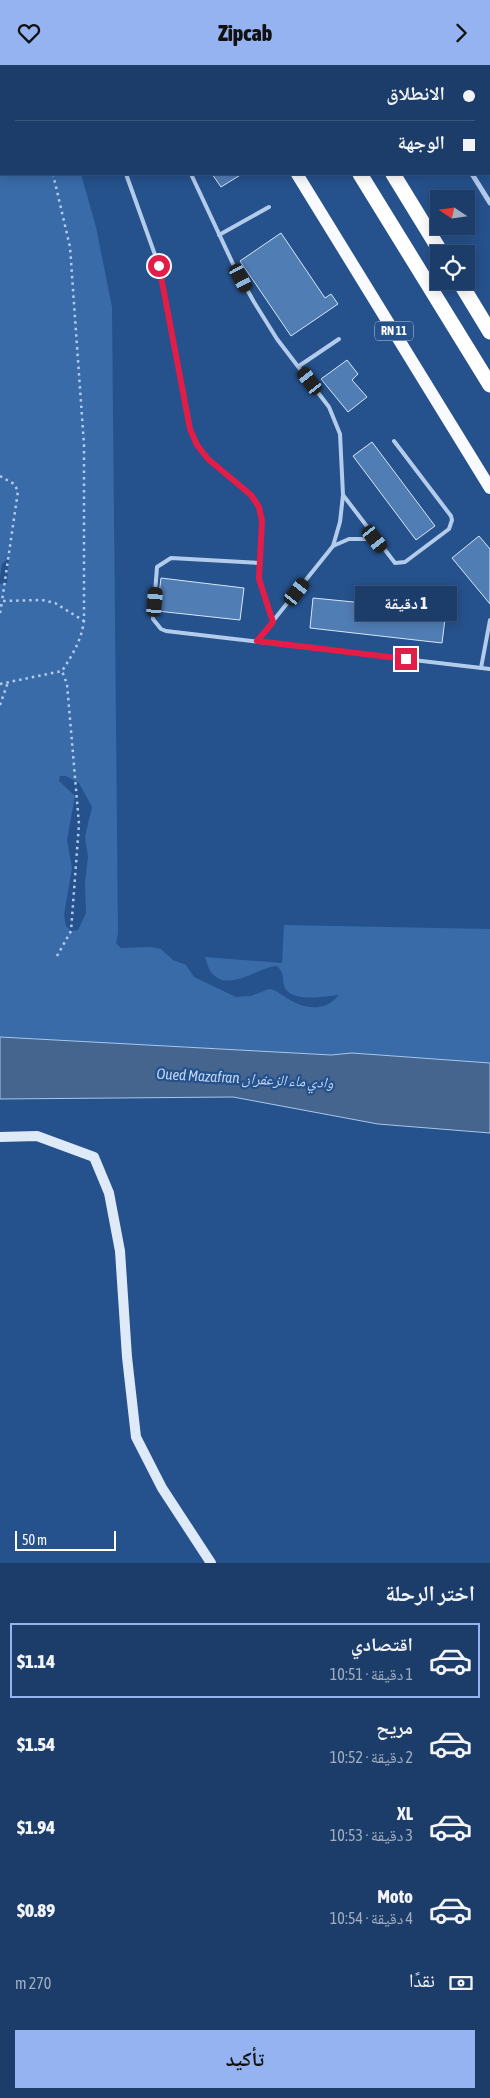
<!DOCTYPE html>
<html lang="ar">
<meta charset="utf-8">
<style>
:root{--surface:#1c3d69;--page:#25446f;--text:#f1f3f6;--muted:#a0aec0;--line:#3a567d;--accent:#95b2f1}
body{margin:0;font-family:"Asap Condensed","Noto Naskh Arabic",sans-serif;background:var(--page);color:var(--text);direction:rtl;height:100vh;display:flex;flex-direction:column;font-size:19px;white-space:nowrap}
*{box-sizing:border-box;margin:0}
p{font-size:16px;color:var(--muted)}
.icon{flex:none;width:28px;height:28px;fill:none;stroke:currentColor;stroke-width:2;stroke-linecap:round;stroke-linejoin:round}
.map{position:relative;height:1498px;overflow:hidden;direction:ltr}
.side{display:flex;flex-direction:column;background:var(--surface);flex:1}
.side>*{flex:none}
.top-card{position:absolute;left:0px;top:0px;width:490px;height:110px;box-shadow:0 2px 12px #0003,0 0 0 1px var(--line);direction:rtl;display:grid;align-content:center;height:110px;padding:0 15px;background:var(--surface)}
.needle{width:32px;rotate:283deg}
.buttons{position:absolute;left:430px;top:125px;display:grid;gap:10px}
.buttons a{display:grid;place-items:center;width:45px;height:45px;border-radius:0px;background:var(--surface);box-shadow:0 2px 12px #0003,0 0 0 1px var(--line);font-size:25px}
.scale{position:absolute;left:15px;bottom:12px;width:101px;box-sizing:border-box;padding-left:5px;border:2px solid #fff;border-top:0;font-size:14px;line-height:18px;white-space:nowrap;color:#fff;-webkit-text-stroke:4px #25518c;paint-order:stroke}
.end{position:absolute;width:22px;height:22px;margin:-11px;border:6px solid #e11d48;background:#fff;box-shadow:0 0 0 2px #fff}
.from{border-radius:50%}
.bubble{position:absolute;height:35px;border-radius:0px;background:var(--surface);box-shadow:0 2px 12px #0003,0 0 0 1px var(--line);font-size:16px;font-weight:800;line-height:35px;text-align:center;direction:rtl}
.car{position:absolute;width:15px;height:30px;margin:-15px -8px;border-radius:6px;box-shadow:0 0 4px 1px #0007;background:linear-gradient(#222 24%,#8ab4d8 0 40%,#222 0 76%,#8ab4d8 0 86%,#222 0)}
.top-card b{display:flex;align-items:center;gap:18px;height:48px;font-size:19px}
.top-card b+b{border-top:1px solid var(--line)}
.top-card i{width:12px;height:12px;background:var(--text)}
ul{padding:0;list-style:none}
li{display:flex;align-items:center;gap:15px;height:75px;margin:0 10px 8px;padding:0 5px;border:2px solid transparent;border-radius:0px}
li div{flex:1}
li b{display:block;font-size:19px}
li em{font-style:normal;font-weight:800}
li.active{border-color:var(--accent)}
li>.icon{width:45px;height:45px;stroke-width:1.5}
h2{padding:0 15px;font-size:22px;line-height:60px}
.pay{display:flex;align-items:center;gap:12px;height:55px;padding:0 15px;font-size:19px}
.pay p{margin-inline-start:auto}
.action{display:flex;gap:10px;margin-top:auto;padding:10px 15px}
.action a{flex:1;height:58px;border-radius:0px;background:var(--accent);color:#111;font-size:20px;font-weight:800;line-height:58px;text-align:center}
header{display:flex;justify-content:space-between;align-items:center;height:65px;padding:0 15px;background:var(--accent);color:#111;font-size:22px;font-weight:800}
.map>svg:first-child{display:block}
</style>
<header><svg class="icon" aria-label="forward" viewBox="0 0 24 24"><path d="M9 5l7 7-7 7"/></svg>Zipcab<svg class="icon" aria-label="heart" viewBox="0 0 24 24"><path d="M12 20l-8-8c-3-5 5-10 8-4 3-6 11-1 8 4z"/></svg></header>
<div class="map">
<svg width="490" height="1498" viewBox="0 0 490 1498">
<rect width="100%" height="100%" fill="#25518c"/>
<!-- green -->
<path fill="#396ba9" fill-rule="evenodd" d="M0,0H50L1,1V109H81L96,162L112,242L118,868L116,878L121,883L151,882L161,884L173,895L186,900L194,912L236,932L251,931L269,924C277,925 283,931 290,935C307,945 326,946 339,930C326,931 293,938 285,923C281,914 286,910 277,901C258,902 228,929 211,907C208,903 207,897 205,892L282,898L284,860L490,864V998L352,988L331,990L0,972V519L7,518L9,493L2,499L0,511ZM60,711H66L79,718L92,742L85,772L88,792L85,817L86,848L78,865L71,866L66,861L64,850L72,803L67,775L75,731L59,716Z"/>
<!-- water -->
<path fill="#45658f" stroke="#a8c7eb" d="M0,972L331,990L352,988L490,998V1068L378,1059L233,1032L0,1034Z"/>
<!-- building -->
<g fill="#517db5" stroke="#d8e7f8">
<path d="M212,109H242L221,122Z"/>
<path d="M281,168L325,233L331,229L338,239L291,271L240,196Z"/>
<path d="M347,295L358,309L352,315L367,332L348,347L321,314Z"/>
<path d="M372,377L435,461L416,475L353,391Z"/>
<path d="M479,471L490,484V539L452,493Z"/>
<path d="M161,513L244,523L240,555L157,546Z"/>
<path d="M313,533L446,546L442,578L310,563Z"/>
</g>
<g fill="none" stroke-linecap="round" stroke-linejoin="round">
<!-- path -->
<g stroke="#b4cceb" stroke-width="2.5" stroke-dasharray="2.5 4" stroke-linecap="butt">
<path d="M28,0V1"/>
<path d="M0,411L14,419L18,426L2,536L42,535L55,538L84,556"/>
<path d="M0,548L2,536"/>
<path d="M0,619L62,606C73,589 81,576 84,556V380L70,182L53,109"/>
<path d="M0,640L8,617"/>
<path d="M57,891L71,866L79,759L67,619L62,606"/>
</g>
<!-- lane -->
<g stroke="#b4cceb" stroke-width="4">
<path d="M140,0L141,1"/>
<path d="M442,0L443,1"/>
<path d="M489,77L490,79"/>
<path d="M126,109L159,201L190,364L197,380L208,394L251,430L259,441L262,456L259,514L273,557"/>
<path d="M191,109L234,201L254,237L277,274L329,342L340,369L343,430L340,457L333,481L257,576"/>
<path d="M219,170L269,142"/>
<path d="M299,301L339,274"/>
<path d="M343,430L395,498L405,497L449,464L452,455L451,451L394,376"/>
<path d="M333,481L349,474H374"/>
<path d="M259,498L171,493L157,502L153,554L161,564L166,566L490,604"/>
<path d="M481,603L490,555"/>
</g>
<!-- street -->
<g stroke="#b4cceb" stroke-width="5">
<path d="M402,0L403,1"/>
<path d="M472,109L490,138"/>
</g>
<!-- secondary -->
<path stroke="#dfeaf9" stroke-width="10" d="M0,1072L37,1071L94,1092L109,1128L120,1186L127,1292L136,1372L162,1423L211,1498"/>
<!-- primary -->
<g stroke="#f8fafe" stroke-width="12">
<path d="M231,0V1"/>
<path d="M297,109L490,423"/>
</g>
<!-- highway -->
<g stroke="#fff" stroke-width="15">
<path d="M293,0L294,1"/>
<path d="M326,0V1"/>
<path d="M360,109L490,320"/>
<path d="M393,109L442,189"/>
<path d="M459,216L490,267"/>
</g>
</g>
<g fill="none" stroke-linecap="round" stroke-linejoin="round">
<!-- route -->
<path stroke="#e11d48" stroke-width="6" d="M159,201L190,364L197,380L208,394L251,430L259,442L262,456L259,514L273,557L257,576L406,594"/>
</g>
<g text-anchor="middle" dominant-baseline="central" stroke-width="4.5" stroke-linejoin="round" paint-order="stroke">
<!-- shield labels -->
<rect fill="#25518c" stroke="#becbdc" stroke-width="1" x="375" y="256.5" width="38" height="19" rx="4"/>
<g font-size="12" font-weight="bold" fill="#fff">
<text x="394" y="266">RN 11</text>
</g>
<!-- water labels -->
<g font-size="15" font-style="italic" fill="#c0d6f2" stroke="#25518c">
<text transform="translate(245 1013) rotate(3)">Oued Mazafran وادي ماء الزعفران</text>
</g>
</g>
</svg>
<div class="buttons">
<a><svg class="needle" viewBox="-14 -14 28 28"><path d="M0-13l5 13h-10z" fill="#e53935"/><path d="M0 13l5-13h-10z" fill="#a0aec0"/></svg></a>
<a><svg class="icon" aria-label="locate" viewBox="0 0 24 24"><circle cx="12" cy="12" r="6"/><path d="M12 2v4M12 18v4M2 12h4M18 12h4"/></svg></a>
</div>
<div class="scale">50 m</div>
<i class="end from" style="left:159px;top:201px"></i>
<i class="end" style="left:406px;top:594px"></i>
<div class="bubble" style="left:355px;top:521px;width:102px">1 دقيقة</div>
<i class="car" style="left:241px;top:213px;rotate:152deg"></i>
<i class="car" style="left:310px;top:316px;rotate:323deg"></i>
<i class="car" style="left:375px;top:474px;rotate:142deg"></i>
<i class="car" style="left:297px;top:527px;rotate:38deg"></i>
<i class="car" style="left:155px;top:537px;rotate:5deg"></i>
<div class="top-card">
<b><i class="from"></i>الانطلاق</b>
<b><i></i>الوجهة</b>
</div>
</div>
<section class="side">
<h2>اختر الرحلة</h2>
<ul>
<li class="active"><svg class="icon" aria-label="car" viewBox="0 0 24 24"><path d="M5 17H2v-5l4-1 3-4h7l3 4 3 1v5h-3M9 17h6M6 11h13"/><circle cx="7" cy="17" r="2"/><circle cx="17" cy="17" r="2"/></svg><div><b>اقتصادي</b><p>1 دقيقة · 10:51</p></div><em>$1.14</em></li>
<li><svg class="icon" aria-label="car" viewBox="0 0 24 24"><path d="M5 17H2v-5l4-1 3-4h7l3 4 3 1v5h-3M9 17h6M6 11h13"/><circle cx="7" cy="17" r="2"/><circle cx="17" cy="17" r="2"/></svg><div><b>مريح</b><p>2 دقيقة · 10:52</p></div><em>$1.54</em></li>
<li><svg class="icon" aria-label="car" viewBox="0 0 24 24"><path d="M5 17H2v-5l4-1 3-4h7l3 4 3 1v5h-3M9 17h6M6 11h13"/><circle cx="7" cy="17" r="2"/><circle cx="17" cy="17" r="2"/></svg><div><b>XL</b><p>3 دقيقة · 10:53</p></div><em>$1.94</em></li>
<li><svg class="icon" aria-label="car" viewBox="0 0 24 24"><path d="M5 17H2v-5l4-1 3-4h7l3 4 3 1v5h-3M9 17h6M6 11h13"/><circle cx="7" cy="17" r="2"/><circle cx="17" cy="17" r="2"/></svg><div><b>Moto</b><p>4 دقيقة · 10:54</p></div><em>$0.89</em></li>
</ul>
<div class="pay"><svg class="icon" aria-label="cash" viewBox="0 0 24 24"><path d="M3 7h18v10H3z"/><circle cx="12" cy="12" r="2"/></svg>نقدًا<p>270 m</p></div>
<div class="action"><a>تأكيد</a></div>
</section>
